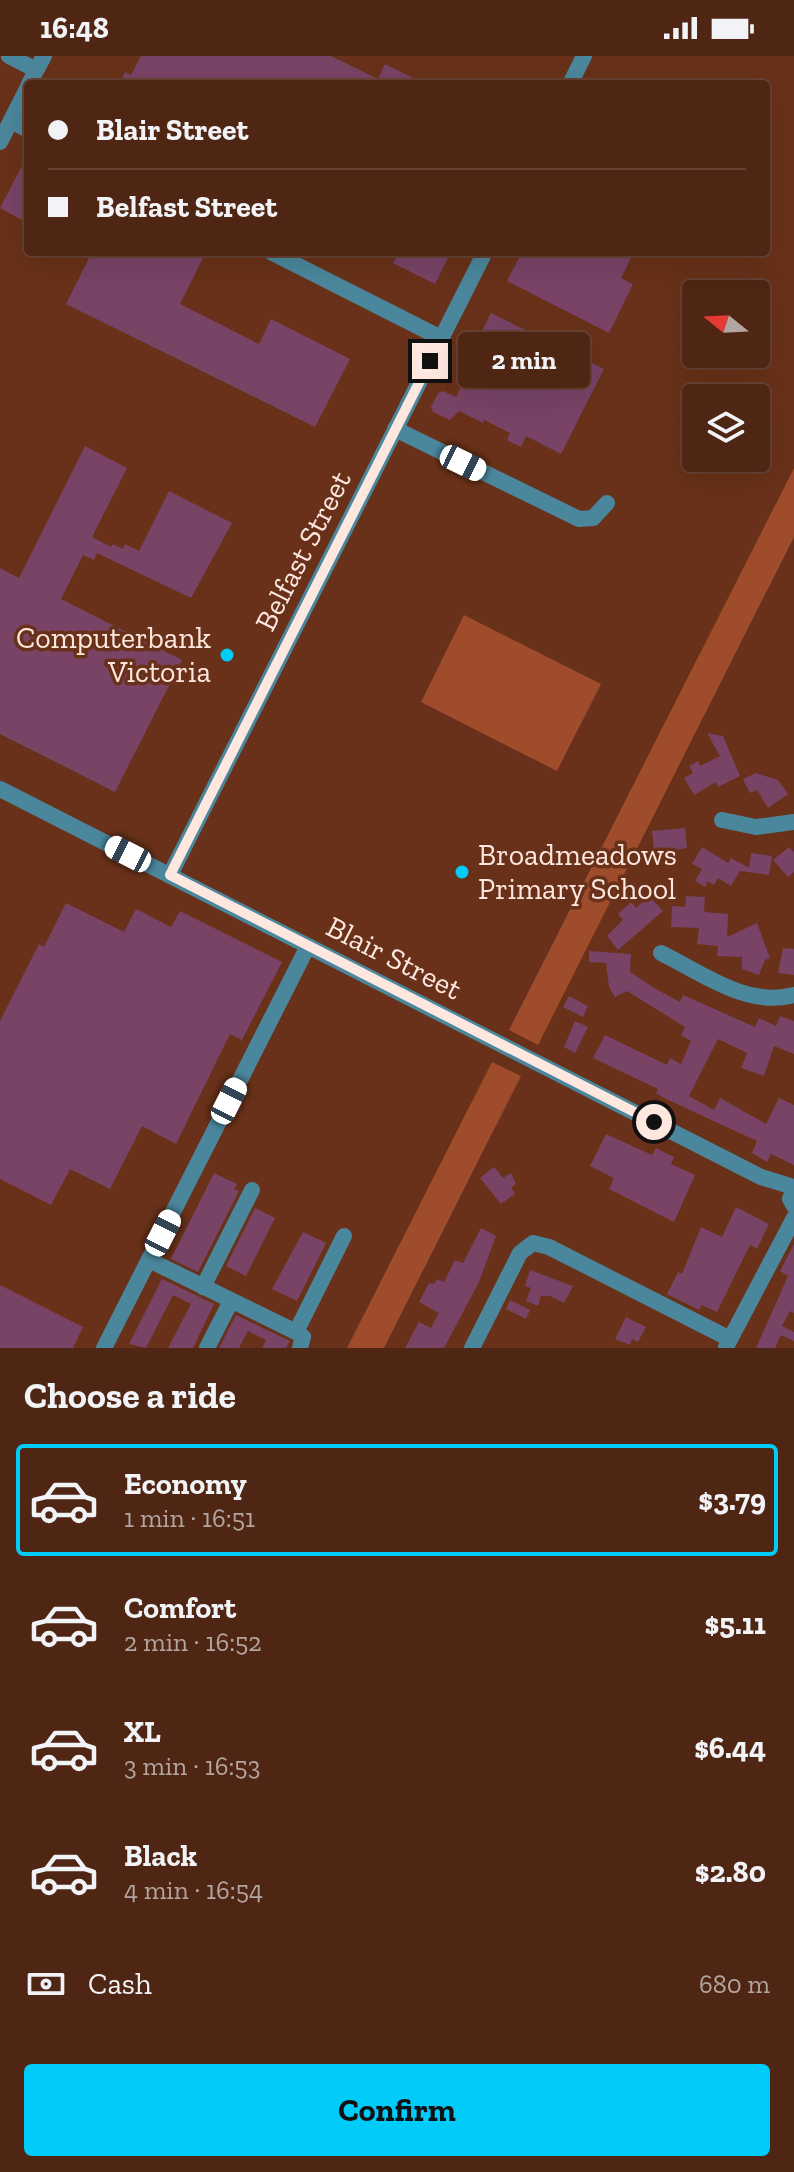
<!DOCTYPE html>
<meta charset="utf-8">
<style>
:root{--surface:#4f2513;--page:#552d1c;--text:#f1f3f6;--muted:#b3a5a0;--line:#664233;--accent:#00cbf9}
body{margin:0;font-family:"Zilla Slab",serif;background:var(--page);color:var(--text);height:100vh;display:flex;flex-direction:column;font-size:30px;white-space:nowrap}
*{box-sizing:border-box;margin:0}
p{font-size:26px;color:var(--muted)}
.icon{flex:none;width:44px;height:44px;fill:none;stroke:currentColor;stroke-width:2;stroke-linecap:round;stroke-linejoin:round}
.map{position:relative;height:1292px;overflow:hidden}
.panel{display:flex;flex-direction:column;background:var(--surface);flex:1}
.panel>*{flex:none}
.guide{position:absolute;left:24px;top:24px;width:746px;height:176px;border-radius:8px;box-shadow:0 8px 32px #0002,0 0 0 2px var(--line);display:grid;align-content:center;height:176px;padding:0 24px;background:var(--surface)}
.needle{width:52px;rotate:288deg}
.tools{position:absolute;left:682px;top:224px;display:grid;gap:16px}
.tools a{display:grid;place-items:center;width:88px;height:88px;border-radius:8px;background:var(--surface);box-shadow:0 8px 32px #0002,0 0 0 2px var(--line);font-size:40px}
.end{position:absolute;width:36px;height:36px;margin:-18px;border:10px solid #fde7df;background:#111;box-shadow:0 0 0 4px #111}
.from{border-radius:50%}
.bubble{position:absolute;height:56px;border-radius:8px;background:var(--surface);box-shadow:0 8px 32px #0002,0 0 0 2px var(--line);font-size:26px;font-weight:700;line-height:56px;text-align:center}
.car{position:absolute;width:24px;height:48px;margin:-24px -12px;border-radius:10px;box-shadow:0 0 6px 2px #0007;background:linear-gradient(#fff 24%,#345 0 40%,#fff 0 76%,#345 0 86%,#fff 0)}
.guide b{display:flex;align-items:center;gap:28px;height:76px;font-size:30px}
.guide b+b{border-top:2px solid var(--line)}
.guide i{width:20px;height:20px;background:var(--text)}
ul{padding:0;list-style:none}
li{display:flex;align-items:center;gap:24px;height:112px;margin:0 16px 12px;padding:0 8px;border:4px solid transparent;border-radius:8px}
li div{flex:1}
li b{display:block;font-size:30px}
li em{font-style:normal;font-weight:700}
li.current{border-color:var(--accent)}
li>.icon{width:72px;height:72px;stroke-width:1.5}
h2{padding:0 24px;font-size:36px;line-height:96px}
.pay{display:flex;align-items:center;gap:20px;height:88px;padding:0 24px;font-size:30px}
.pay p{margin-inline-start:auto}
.primary-button{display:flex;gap:16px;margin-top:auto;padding:16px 24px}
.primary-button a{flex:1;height:92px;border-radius:8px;background:var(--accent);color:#111;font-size:32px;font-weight:700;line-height:92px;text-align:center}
.status{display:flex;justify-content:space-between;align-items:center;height:56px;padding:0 40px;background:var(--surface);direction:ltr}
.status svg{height:22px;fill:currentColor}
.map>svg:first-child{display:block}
</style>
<div class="status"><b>16:48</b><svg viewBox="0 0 49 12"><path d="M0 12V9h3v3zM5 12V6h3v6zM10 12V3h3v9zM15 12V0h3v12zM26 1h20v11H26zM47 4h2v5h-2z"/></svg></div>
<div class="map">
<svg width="794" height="1292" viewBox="0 0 794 1292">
<rect width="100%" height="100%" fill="#693119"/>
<!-- green -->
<g fill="#9e4c2b">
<path d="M794,412V481L538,989L509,974Z"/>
<path d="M464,559L601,628L557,715L421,646Z"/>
<path d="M492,1006L521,1020L384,1292H347Z"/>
</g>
<!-- building -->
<g fill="#794366">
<path d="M141,0H331L378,23L385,8L425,28H119L125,16L131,19Z"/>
<path d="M28,98V160L25,158L22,164L0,152Z"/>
<path d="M92,196H206L180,248L259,288L271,263L350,303L315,371L66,248Z"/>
<path d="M399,196H451L435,228L393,207Z"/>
<path d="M522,196H634L621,222L633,228L609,277L507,225Z"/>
<path d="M491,257L604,313L561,398L526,380L521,391L507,384L510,377L484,364L483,367L459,355L450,364L433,356L431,351L438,337L443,335L456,341L478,297L473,295L476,287Z"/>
<path d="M85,390L127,412L92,481L111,491L113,488L123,493L125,488L139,495L169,435L232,467L191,542L97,497L94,504L83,499L61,543L182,604L115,736L0,678V512L19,522Z"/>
<path d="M707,677L723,680L740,720L718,731L716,726L694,739L684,722L693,717L689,710L698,705L700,710L720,700Z"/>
<path d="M756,717L778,724L788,738L768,752L757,734L750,737L743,723Z"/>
<path d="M685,772L687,792L665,795L666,801L655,803L652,775Z"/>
<path d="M702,791L728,807L731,802L749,812L751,797L772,800L769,819L740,815L731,830L718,822L714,829L707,825L706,831L695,825L702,813L692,808Z"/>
<path d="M789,791L794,796V816L788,821L773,804Z"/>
<path d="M649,840L663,855L618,894L607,880L623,864L618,858L631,846L636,852Z"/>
<path d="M686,840L705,841L704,856L728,858L727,881L757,867L770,902L765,904L759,919L742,913V901L717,900L718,890L697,888L699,872L671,871L672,850L685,851Z"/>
<path d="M66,847L124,876L136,853L171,871L180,855L282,906L242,984L230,978L176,1088L142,1070L110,1133L70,1113L51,1149L0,1123V965L39,888L44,891Z"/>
<path d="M783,892L794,893V919L778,917Z"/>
<path d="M589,895L631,898L630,916L656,933L680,946L683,939L755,971L759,962L776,970L780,960L794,965V998L774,990L764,1020L741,1012L747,997L718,983L689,1040L714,1054L720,1042L766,1068L779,1042L794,1049V1109L771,1098L767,1106L752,1097L757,1085L666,1043L656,1037L658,1033L593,1002L605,979L667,1009L670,1002L681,1008L691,985L681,979L685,971L627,935L615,941L609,931L606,907L589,906Z"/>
<path d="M569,940L588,950L583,961L563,951Z"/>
<path d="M575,965L588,971L575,997L564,991Z"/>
<path d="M606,1078L652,1099L656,1092L674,1101L671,1108L695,1119L674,1166L609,1133L614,1122L590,1110Z"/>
<path d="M494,1111L503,1122L511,1117L516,1128L511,1131L515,1138L501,1148L480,1122Z"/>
<path d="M214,1117L237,1128L234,1133L239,1135L198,1216L171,1203Z"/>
<path d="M736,1151L769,1168L757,1193L750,1189L717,1256L702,1249L699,1254L667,1238L678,1216L682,1218L701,1171L722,1181Z"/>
<path d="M255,1152L275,1162L246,1220L226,1210Z"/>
<path d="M481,1172L496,1180L479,1226L444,1292H405L419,1266L431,1272L439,1257L419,1246L429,1227L434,1228L437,1223L444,1226L455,1204L463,1207Z"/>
<path d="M303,1176L326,1187L297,1245L272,1233Z"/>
<path d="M794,1188V1257L790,1255L782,1270L794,1276V1285L781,1279L775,1292H756L788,1220L780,1215Z"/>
<path d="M530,1214L573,1230L564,1247L550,1240H541L538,1250L526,1245L531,1232L525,1230Z"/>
<path d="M162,1223L214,1248L193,1292H168L191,1248L173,1239L146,1292L129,1288Z"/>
<path d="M0,1229L83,1271L73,1292H0Z"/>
<path d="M510,1244L530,1254L526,1263L506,1253Z"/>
<path d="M236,1259L290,1285L286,1292H262L266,1284L248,1275L239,1292H219Z"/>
<path d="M626,1261L646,1271L638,1286L632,1283L630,1289L615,1283Z"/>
</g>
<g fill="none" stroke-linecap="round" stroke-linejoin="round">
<!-- minor -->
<g stroke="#4b879c" stroke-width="16">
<path d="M9,0L36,14"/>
<path d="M29,28L44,0"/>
<path d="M570,28L584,0"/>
<path d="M11,65L28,74"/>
<path d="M0,86L28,31"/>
<path d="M271,196L441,282"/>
<path d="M395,373L579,463L593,462L607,447"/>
<path d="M0,733L761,1121L794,1131"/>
<path d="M722,764L756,771L794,766"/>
<path d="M170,819L485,196"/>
<path d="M661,897C702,917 747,952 794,939"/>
<path d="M794,1133L790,1143L794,1150"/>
<path d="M149,1204L296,1276L303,1281L300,1292"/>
<path d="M203,1231L252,1134"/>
<path d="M296,1276L344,1180"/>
<path d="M726,1291L794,1162"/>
<path d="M104,1292L308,890"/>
<path d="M207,1292L231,1245"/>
<path d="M472,1292L520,1197L533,1187L549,1191L730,1283"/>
</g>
</g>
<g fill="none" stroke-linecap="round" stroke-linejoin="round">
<!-- route -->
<path stroke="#fde7df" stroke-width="10" d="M430,305L170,819L654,1066"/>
</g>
<!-- markers -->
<g fill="#00cbf9" stroke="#693119" stroke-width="3">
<circle cx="227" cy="599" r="8"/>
<circle cx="462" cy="816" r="8"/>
</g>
<g text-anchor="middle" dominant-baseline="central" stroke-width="7" stroke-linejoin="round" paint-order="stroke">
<!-- street labels -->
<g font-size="30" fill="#fde7df" stroke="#693119">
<text transform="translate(303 495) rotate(-63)">Belfast Street</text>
<text transform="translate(394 902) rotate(27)">Blair Street</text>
</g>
<!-- poi labels -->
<g font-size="30" fill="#fde7df" stroke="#693119" text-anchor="end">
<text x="211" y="582">Computerbank<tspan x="211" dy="34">Victoria</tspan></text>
<text x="478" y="799" text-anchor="start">Broadmeadows<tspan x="478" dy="34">Primary School</tspan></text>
</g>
</g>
</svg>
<div class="tools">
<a><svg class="needle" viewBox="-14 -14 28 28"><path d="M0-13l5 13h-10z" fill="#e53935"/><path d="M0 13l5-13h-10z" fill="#b3a5a0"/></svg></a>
<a><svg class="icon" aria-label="layers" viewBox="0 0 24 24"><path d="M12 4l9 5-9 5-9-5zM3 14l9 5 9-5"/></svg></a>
</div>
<i class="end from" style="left:654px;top:1066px"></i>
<i class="end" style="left:430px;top:305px"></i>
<div class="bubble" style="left:458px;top:276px;width:132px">2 min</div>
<i class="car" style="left:463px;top:407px;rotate:116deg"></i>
<i class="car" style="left:128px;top:798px;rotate:297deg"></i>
<i class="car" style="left:229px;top:1045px;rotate:27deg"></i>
<i class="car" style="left:163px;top:1177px;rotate:27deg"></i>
<div class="guide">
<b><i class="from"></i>Blair Street</b>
<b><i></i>Belfast Street</b>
</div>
</div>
<section class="panel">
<h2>Choose a ride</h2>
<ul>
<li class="current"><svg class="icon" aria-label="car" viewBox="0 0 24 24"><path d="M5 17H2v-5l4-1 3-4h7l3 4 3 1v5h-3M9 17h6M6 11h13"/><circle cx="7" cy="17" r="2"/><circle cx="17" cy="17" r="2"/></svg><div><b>Economy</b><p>1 min · 16:51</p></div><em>$3.79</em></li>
<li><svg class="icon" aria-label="car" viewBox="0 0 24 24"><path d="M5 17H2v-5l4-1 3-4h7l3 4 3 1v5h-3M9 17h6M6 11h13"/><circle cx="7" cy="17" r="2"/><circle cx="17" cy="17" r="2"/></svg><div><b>Comfort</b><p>2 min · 16:52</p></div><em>$5.11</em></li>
<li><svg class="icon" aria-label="car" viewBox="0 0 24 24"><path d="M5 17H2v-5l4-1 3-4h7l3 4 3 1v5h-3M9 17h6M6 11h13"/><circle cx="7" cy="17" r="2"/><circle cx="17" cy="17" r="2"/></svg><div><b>XL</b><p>3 min · 16:53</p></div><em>$6.44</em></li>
<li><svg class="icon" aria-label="car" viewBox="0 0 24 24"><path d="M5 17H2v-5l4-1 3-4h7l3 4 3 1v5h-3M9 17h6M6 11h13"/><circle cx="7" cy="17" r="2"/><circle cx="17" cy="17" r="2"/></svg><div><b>Black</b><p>4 min · 16:54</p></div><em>$2.80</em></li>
</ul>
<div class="pay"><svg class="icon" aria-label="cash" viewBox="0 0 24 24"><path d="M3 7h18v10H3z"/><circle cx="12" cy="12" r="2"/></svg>Cash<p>680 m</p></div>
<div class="primary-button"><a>Confirm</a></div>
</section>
